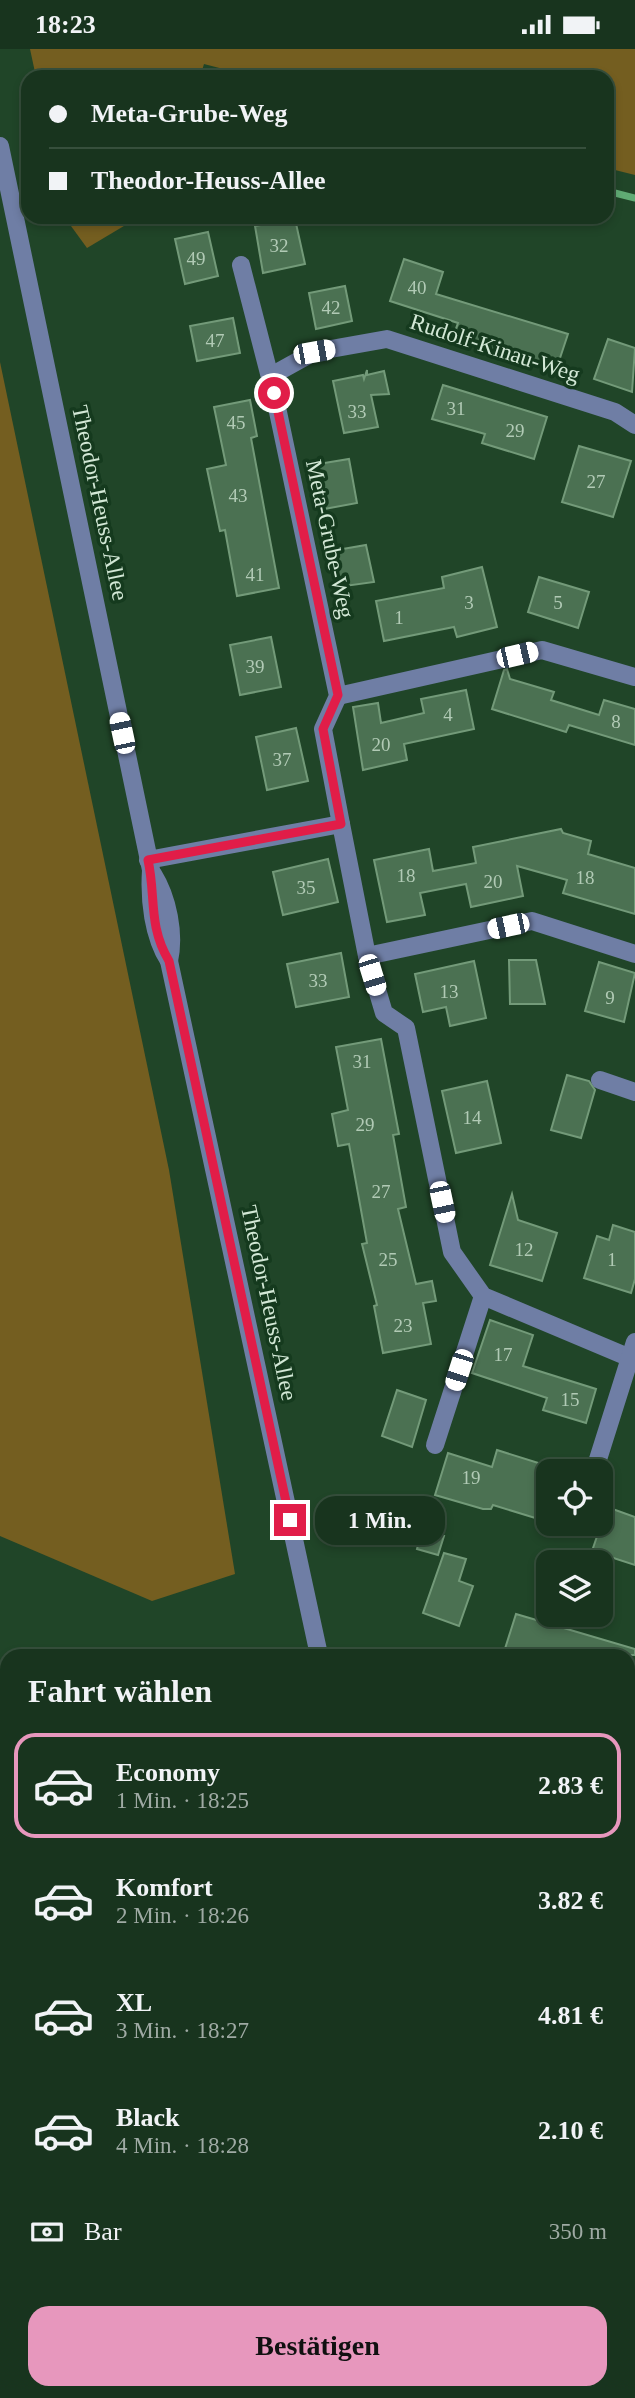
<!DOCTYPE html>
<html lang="de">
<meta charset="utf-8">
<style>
:root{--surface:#18341e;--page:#213c27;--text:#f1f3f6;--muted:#9faaa4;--line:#364f3c;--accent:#e797bd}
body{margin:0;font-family:"Times New Roman",serif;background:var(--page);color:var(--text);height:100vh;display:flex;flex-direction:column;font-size:26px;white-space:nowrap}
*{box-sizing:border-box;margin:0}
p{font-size:23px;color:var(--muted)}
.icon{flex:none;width:38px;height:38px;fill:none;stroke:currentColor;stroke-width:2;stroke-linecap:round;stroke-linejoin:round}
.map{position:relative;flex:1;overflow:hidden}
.panel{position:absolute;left:0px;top:1600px;width:635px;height:751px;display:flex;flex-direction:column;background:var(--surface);border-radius:21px 21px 0 0;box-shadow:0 4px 10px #0003,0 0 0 2px var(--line)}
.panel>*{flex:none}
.guide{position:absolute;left:21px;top:21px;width:593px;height:154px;border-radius:21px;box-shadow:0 4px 10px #0003,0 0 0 2px var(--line);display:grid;align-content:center;height:154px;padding:0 28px;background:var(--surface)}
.controls{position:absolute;left:536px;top:1410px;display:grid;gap:14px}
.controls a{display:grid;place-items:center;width:77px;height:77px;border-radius:14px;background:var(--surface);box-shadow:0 4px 10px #0003,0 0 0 2px var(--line);font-size:35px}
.end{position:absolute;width:32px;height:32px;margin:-16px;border:9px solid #e11d48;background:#fff;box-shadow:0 0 0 4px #fff}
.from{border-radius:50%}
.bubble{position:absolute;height:49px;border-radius:21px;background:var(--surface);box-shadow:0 4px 10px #0003,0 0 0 2px var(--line);font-size:23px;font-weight:600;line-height:49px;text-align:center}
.car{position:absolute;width:21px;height:42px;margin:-21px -10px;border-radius:9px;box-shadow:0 0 5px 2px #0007;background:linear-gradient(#fff 24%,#345 0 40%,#fff 0 76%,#345 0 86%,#fff 0)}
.guide b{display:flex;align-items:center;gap:24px;height:66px;font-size:26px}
.guide b+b{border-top:2px solid var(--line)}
.guide i{width:18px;height:18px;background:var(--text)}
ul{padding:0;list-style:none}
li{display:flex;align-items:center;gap:21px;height:105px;margin:0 14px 10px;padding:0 14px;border:4px solid transparent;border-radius:21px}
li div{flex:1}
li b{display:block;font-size:26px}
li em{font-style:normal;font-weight:600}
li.on{border-color:var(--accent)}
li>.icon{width:63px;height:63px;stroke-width:1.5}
h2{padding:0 28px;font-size:32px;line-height:84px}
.pay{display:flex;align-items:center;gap:18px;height:77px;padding:0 28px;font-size:26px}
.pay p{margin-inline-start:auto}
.cta{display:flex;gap:14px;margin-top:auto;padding:14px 28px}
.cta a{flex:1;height:80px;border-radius:21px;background:var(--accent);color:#111;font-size:28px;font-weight:600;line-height:80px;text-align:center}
.status{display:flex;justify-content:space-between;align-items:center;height:49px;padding:0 35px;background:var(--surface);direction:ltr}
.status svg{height:19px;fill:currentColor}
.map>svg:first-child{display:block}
</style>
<div class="status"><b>18:23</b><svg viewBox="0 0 49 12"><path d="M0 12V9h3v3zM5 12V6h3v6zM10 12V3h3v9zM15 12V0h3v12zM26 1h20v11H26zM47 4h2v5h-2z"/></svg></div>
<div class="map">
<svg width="635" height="2349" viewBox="0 0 635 2349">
<rect width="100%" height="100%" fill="#204528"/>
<!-- green -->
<g fill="#745e20">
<path d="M30,0H635V126L607,119V28H254L204,15L200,28H36Z"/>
<path d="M69,168H139L87,199L71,177Z"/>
<path d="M0,313L169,1121L235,1525L152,1552L0,1487Z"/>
<path d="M194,2343H422L425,2349H192Z"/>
</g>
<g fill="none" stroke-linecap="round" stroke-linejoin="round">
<!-- stream -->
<path stroke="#60ab74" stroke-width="7" d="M607,142L635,149"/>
</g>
<!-- building -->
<g fill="#4b7152" stroke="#739a79" stroke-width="2">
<path d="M295,170L305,215L263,224L255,177Z"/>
<path d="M208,183L218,227L185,235L175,190Z"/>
<path d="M404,210L443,223L436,245L568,285L557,318L496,298L495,303L453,288L458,274L390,252Z"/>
<path d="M345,237L352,272L316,280L309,244Z"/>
<path d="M233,269L240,304L197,312L190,277Z"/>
<path d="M608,290L635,299L632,343L594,330Z"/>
<path d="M367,321V326L384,322L389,345L371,346L378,378L344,384L333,332L363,326L364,330Z"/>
<path d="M443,336L547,368L534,410L482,394L485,385L432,370Z"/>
<path d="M250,351L257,387L251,389L279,539L237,547L225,481L220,482L207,420L226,416L214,358Z"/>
<path d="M579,397L631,412L613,468L562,453Z"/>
<path d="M349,410L357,454L319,461L312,416Z"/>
<path d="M366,496L374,533L338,538L331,502Z"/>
<path d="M482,518L497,578L457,588L454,578L384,592L376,552L444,539L442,528Z"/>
<path d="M539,528L589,543L578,579L528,563Z"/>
<path d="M271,588L281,638L240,646L230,596Z"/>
<path d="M507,620L510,630L554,643L551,651L599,666L604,651L635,660V696L569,676L566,683L492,660L504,621Z"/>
<path d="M466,641L474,680L404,695L407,711L363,721L353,658L378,654L381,674L424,664L421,650Z"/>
<path d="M296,679L308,732L267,741L256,688Z"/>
<path d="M561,780L563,784L591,792L588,805L635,819V865L563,844L567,831L517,817L523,847L471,858L466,835L420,844L425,866L387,873L374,811L429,800L433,822L476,814L473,798Z"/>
<path d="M328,810L338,853L283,866L273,823Z"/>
<path d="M341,904L349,948L296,958L287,915Z"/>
<path d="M509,911H536L545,955H510Z"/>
<path d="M474,912L486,969L450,977L446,958L423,963L415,925Z"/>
<path d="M599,913L635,924L624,973L585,962Z"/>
<path d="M381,990L399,1085L393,1086L406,1158L398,1160L416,1235L432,1232L436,1252L423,1254L431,1295L383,1304L374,1257L377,1256L362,1195L367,1194L349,1095L338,1097L332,1065L348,1061L336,998Z"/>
<path d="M567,1026L589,1032L595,1041L581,1089L551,1081Z"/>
<path d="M487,1032L501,1094L456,1104L442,1042Z"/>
<path d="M512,1145L518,1171L557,1184L542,1232L490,1216Z"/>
<path d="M613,1176L635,1183V1230L631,1244L584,1229L597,1187L609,1191Z"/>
<path d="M490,1271L533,1286L523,1317L596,1340L586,1374L543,1361L547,1349L472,1324Z"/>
<path d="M397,1341L426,1351L412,1398L382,1387Z"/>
<path d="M497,1401L548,1417V1473L493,1456L491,1460H483L435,1446L448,1404L492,1418Z"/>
<path d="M607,1458L635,1468V1516L592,1502Z"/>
<path d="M422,1481L444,1487L438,1506L417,1500Z"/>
<path d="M444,1504L466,1510L459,1532L473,1537L459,1577L423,1564Z"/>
<path d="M516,1565L635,1600V1606H503Z"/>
</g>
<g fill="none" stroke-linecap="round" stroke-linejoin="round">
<!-- minor -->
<g stroke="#6f7ea5" stroke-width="18">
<path d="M0,97L151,821C149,851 153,887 169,912L319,1606"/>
<path d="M241,216L274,344L338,647L323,680L341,775"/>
<path d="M274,343L278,323L314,303L387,290L615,363L635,376"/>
<path d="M338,647L542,601L635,628"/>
<path d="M148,811L341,775L367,907L384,964L406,979L452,1203L483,1247L635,1311"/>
<path d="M153,825C168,849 175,885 169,912"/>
<path d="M367,907L532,872L635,905"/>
<path d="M600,1031L635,1043"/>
<path d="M435,1396L483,1247"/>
<path d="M594,1423L635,1293"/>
<path d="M628,1699H635"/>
<path d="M0,1700L7,1701"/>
<path d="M628,1956L635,1958"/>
<path d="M628,2226L635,2228"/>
<path d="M490,2343L492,2349"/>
</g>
</g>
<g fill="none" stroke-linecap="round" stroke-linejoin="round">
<!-- route -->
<path stroke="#e11d48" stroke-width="9" d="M274,344L338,646L323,680L341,775L148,811C156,847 148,877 169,912L290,1471"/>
</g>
<g text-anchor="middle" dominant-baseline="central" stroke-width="7" stroke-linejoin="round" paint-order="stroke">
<!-- number labels -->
<g font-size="19" fill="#b1cab5">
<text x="279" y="196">32</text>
<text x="196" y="209">49</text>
<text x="417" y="238">40</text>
<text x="331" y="258">42</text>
<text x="215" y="291">47</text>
<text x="456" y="359">31</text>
<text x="357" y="362">33</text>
<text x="236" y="373">45</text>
<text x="515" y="381">29</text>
<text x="596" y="432">27</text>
<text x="238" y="446">43</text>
<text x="255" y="525">41</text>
<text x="469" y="553">3</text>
<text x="558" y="553">5</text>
<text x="399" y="568">1</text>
<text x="255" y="617">39</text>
<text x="448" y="665">4</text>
<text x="616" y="672">8</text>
<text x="381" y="695">20</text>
<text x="282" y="710">37</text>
<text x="406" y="826">18</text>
<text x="585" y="828">18</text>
<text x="493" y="832">20</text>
<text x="306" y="838">35</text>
<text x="318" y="931">33</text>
<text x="449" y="942">13</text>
<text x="610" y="948">9</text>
<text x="362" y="1012">31</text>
<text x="472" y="1068">14</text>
<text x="365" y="1075">29</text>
<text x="381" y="1142">27</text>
<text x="524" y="1200">12</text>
<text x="388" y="1210">25</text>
<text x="612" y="1210">1</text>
<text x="403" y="1276">23</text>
<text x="503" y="1305">17</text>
<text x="570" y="1350">15</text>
<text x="471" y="1428">19</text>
</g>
<!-- street labels -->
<g font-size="23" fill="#d3e8d6" stroke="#153a1e">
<text transform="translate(495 299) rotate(18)">Rudolf-Kinau-Weg</text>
<text transform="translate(100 454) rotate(78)">Theodor-Heuss-Allee</text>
<text transform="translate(330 490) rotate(78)">Meta-Grube-Weg</text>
<text transform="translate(269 1254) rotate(78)">Theodor-Heuss-Allee</text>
</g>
</g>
</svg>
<div class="controls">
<a><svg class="icon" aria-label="locate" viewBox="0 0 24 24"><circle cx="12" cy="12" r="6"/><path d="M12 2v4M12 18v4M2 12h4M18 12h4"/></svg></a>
<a><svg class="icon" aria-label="layers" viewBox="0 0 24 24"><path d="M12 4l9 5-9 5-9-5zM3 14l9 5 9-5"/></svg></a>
</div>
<i class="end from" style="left:274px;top:344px"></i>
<i class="end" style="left:290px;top:1471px"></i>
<div class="bubble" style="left:315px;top:1447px;width:130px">1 Min.</div>
<i class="car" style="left:314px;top:303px;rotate:80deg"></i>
<i class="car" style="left:517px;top:606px;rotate:77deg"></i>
<i class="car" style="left:122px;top:684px;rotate:348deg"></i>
<i class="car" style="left:508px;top:877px;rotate:258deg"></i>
<i class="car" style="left:372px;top:926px;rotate:163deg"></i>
<i class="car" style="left:442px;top:1153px;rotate:168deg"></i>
<i class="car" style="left:459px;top:1321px;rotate:198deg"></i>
<div class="guide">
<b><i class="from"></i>Meta-Grube-Weg</b>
<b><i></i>Theodor-Heuss-Allee</b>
</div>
<section class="panel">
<h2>Fahrt wählen</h2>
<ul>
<li class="on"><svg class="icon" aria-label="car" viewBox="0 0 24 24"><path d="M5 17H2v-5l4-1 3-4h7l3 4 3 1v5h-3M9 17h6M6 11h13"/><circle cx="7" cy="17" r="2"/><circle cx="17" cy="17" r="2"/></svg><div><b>Economy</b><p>1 Min. · 18:25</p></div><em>2.83 €</em></li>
<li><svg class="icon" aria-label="car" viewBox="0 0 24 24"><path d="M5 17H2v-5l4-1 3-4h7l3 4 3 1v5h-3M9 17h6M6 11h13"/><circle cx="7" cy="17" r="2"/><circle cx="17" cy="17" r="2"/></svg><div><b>Komfort</b><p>2 Min. · 18:26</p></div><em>3.82 €</em></li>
<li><svg class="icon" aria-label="car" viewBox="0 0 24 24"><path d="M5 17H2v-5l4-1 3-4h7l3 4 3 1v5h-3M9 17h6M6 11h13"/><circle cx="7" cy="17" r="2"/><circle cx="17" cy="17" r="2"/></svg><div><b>XL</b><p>3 Min. · 18:27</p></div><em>4.81 €</em></li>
<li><svg class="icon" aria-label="car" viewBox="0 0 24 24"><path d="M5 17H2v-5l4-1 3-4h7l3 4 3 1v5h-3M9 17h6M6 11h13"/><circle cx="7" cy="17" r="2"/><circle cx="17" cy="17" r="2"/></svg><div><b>Black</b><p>4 Min. · 18:28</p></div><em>2.10 €</em></li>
</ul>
<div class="pay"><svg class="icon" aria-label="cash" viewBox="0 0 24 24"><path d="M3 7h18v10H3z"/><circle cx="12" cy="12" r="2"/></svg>Bar<p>350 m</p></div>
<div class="cta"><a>Bestätigen</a></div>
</section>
</div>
